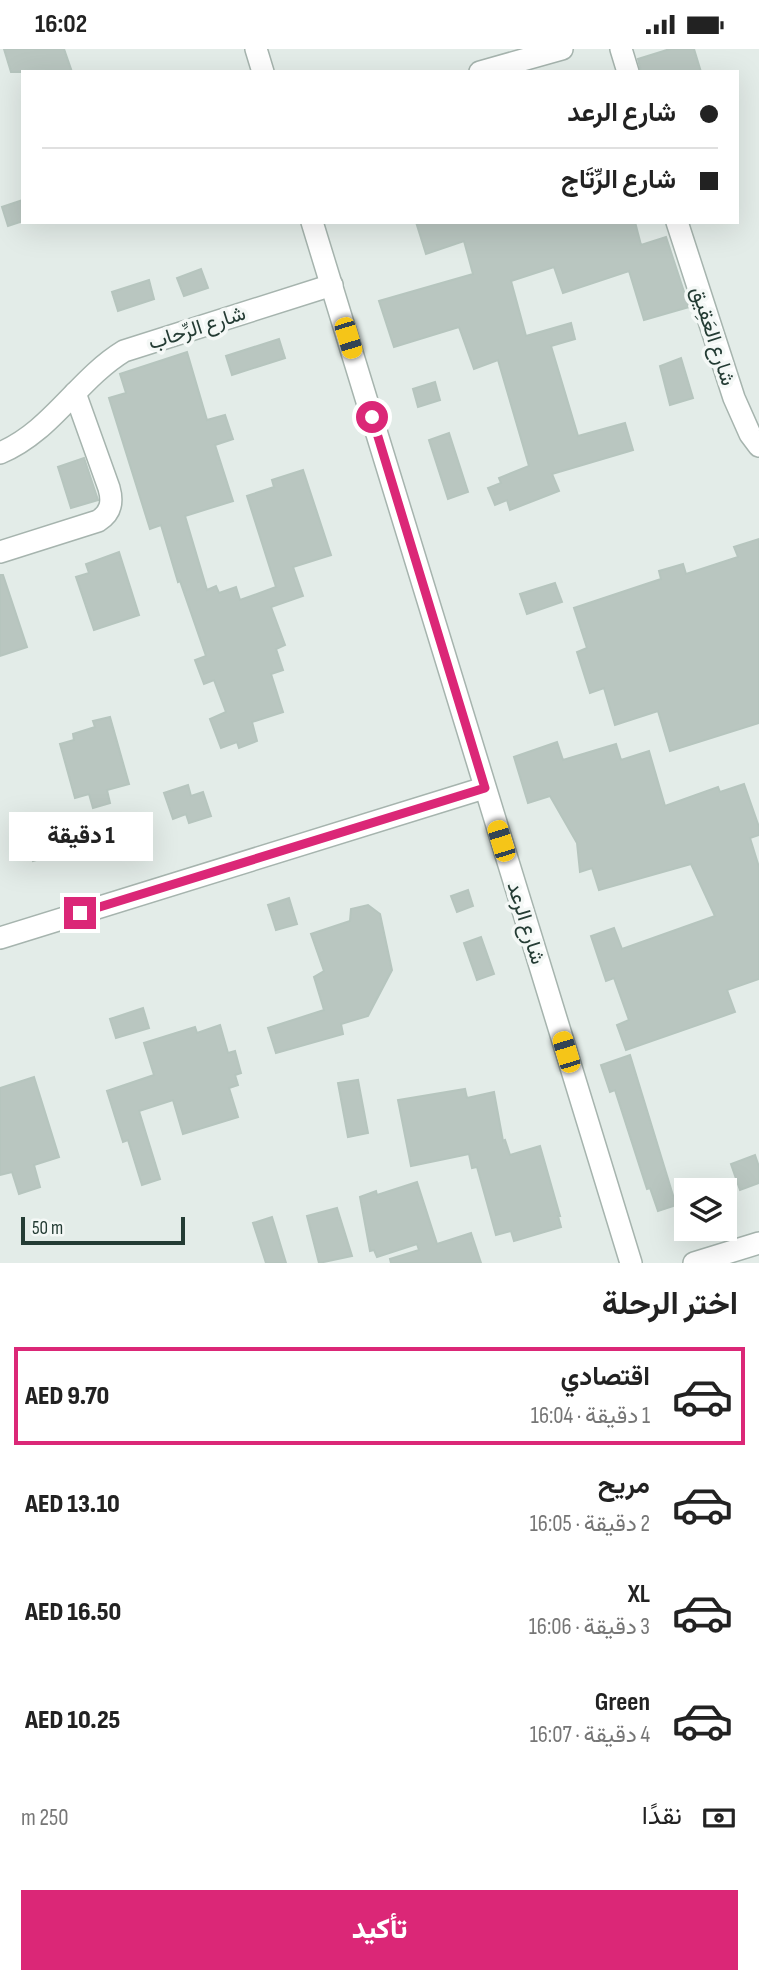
<!DOCTYPE html>
<html lang="ar">
<meta charset="utf-8">
<style>
:root{--surface:#fff;--page:#f6f6f6;--text:#222;--muted:#767676;--line:#e0e0e0;--accent:#db2777}
body{margin:0;font-family:"Sofia Sans Condensed",Vazirmatn,sans-serif;background:var(--page);color:var(--text);direction:rtl;height:100vh;display:flex;flex-direction:column;font-size:26px;white-space:nowrap}
*{box-sizing:border-box;margin:0}
p{font-size:23px;color:var(--muted)}
.icon{flex:none;width:38px;height:38px;fill:none;stroke:currentColor;stroke-width:2;stroke-linecap:round;stroke-linejoin:round}
.map{position:relative;height:1214px;overflow:hidden;direction:ltr}
.panel{display:flex;flex-direction:column;background:var(--surface);flex:1}
.panel>*{flex:none}
.banner{position:absolute;left:21px;top:21px;width:718px;height:154px;border-radius:0px;box-shadow:0 7px 28px #0002;direction:rtl;display:grid;align-content:center;height:154px;padding:0 21px;background:var(--surface)}
.controls{position:absolute;left:674px;top:1129px;display:grid;gap:14px}
.controls a{display:grid;place-items:center;width:63px;height:63px;border-radius:0px;background:var(--surface);box-shadow:0 7px 28px #0002;font-size:35px}
.scale{position:absolute;left:21px;bottom:18px;width:164px;box-sizing:border-box;padding-left:7px;border:4px solid #243c34;border-top:0;font-size:19px;line-height:24px;white-space:nowrap;color:#243c34;-webkit-text-stroke:5px #f4f8f6;paint-order:stroke}
.end{position:absolute;width:32px;height:32px;margin:-16px;border:9px solid #db2777;background:#fff;box-shadow:0 0 0 4px #fff}
.from{border-radius:50%}
.bubble{position:absolute;height:49px;border-radius:0px;background:var(--surface);box-shadow:0 7px 28px #0002;font-size:23px;font-weight:800;line-height:49px;text-align:center;direction:rtl}
.car{position:absolute;width:21px;height:42px;margin:-21px -10px;border-radius:9px;box-shadow:0 0 5px 2px #0007;background:linear-gradient(#f5c518 24%,#345 0 40%,#f5c518 0 76%,#345 0 86%,#f5c518 0)}
.banner b{display:flex;align-items:center;gap:24px;height:66px;font-size:26px}
.banner b+b{border-top:2px solid var(--line)}
.banner i{width:18px;height:18px;background:var(--text)}
ul{padding:0;list-style:none}
li{display:flex;align-items:center;gap:21px;height:98px;margin:0 14px 10px;padding:0 7px;border:4px solid transparent;border-radius:0px}
li div{flex:1}
li b{display:block;font-size:26px}
li em{font-style:normal;font-weight:800}
li.active{border-color:var(--accent)}
li>.icon{width:63px;height:63px;stroke-width:1.5}
h2{padding:0 21px;font-size:32px;line-height:84px}
.pay{display:flex;align-items:center;gap:18px;height:77px;padding:0 21px;font-size:26px}
.pay p{margin-inline-start:auto}
.cta{display:flex;gap:14px;margin-top:auto;padding:14px 21px}
.cta a{flex:1;height:80px;border-radius:0px;background:var(--accent);color:#fff;font-size:28px;font-weight:800;line-height:80px;text-align:center}
.status{display:flex;justify-content:space-between;align-items:center;height:49px;padding:0 35px;background:var(--surface);direction:ltr}
.status svg{height:19px;fill:currentColor}
.map>svg:first-child{display:block}
</style>
<div class="status"><b>16:02</b><svg viewBox="0 0 49 12"><path d="M0 12V9h3v3zM5 12V6h3v6zM10 12V3h3v9zM15 12V0h3v12zM26 1h20v11H26zM47 4h2v5h-2z"/></svg></div>
<div class="map">
<svg width="759" height="1214" viewBox="0 0 759 1214">
<rect width="100%" height="100%" fill="#e3ece8"/>
<!-- building -->
<g fill="#b9c6c0" stroke="#b6c5be" stroke-width="2">
<path d="M4,0H64L72,23H11Z"/>
<path d="M670,0H694L701,23H641L638,10Z"/>
<path d="M23,151V172L8,177L2,158Z"/>
<path d="M416,173H635L641,196L666,188L689,258L644,271L629,222L563,244L554,218L511,232L526,287L571,274L575,290L551,297L578,387L625,374L633,401L552,425L559,442L510,461L507,451L495,456L488,439L501,434L499,429L529,417L498,311L474,320L459,278L394,298L379,252L473,225L464,192L426,205Z"/>
<path d="M201,220L208,239L184,247L177,229Z"/>
<path d="M149,231L154,250L118,262L112,243Z"/>
<path d="M279,290L285,309L232,326L226,307Z"/>
<path d="M187,303L207,371L225,366L233,390L215,396L233,452L185,467L207,541L216,537L219,544L236,538L240,551L276,538L247,447L274,438L272,431L303,421L331,506L293,518L303,547L271,558L285,596L276,600L283,621L271,625L283,663L252,673L257,692L239,699L237,693L221,699L210,670L226,663L214,631L204,635L195,611L206,607L180,532L178,533L161,476L150,480L109,349L126,344L120,325Z"/>
<path d="M681,309L693,349L670,356L660,317Z"/>
<path d="M435,333L440,351L418,358L413,340Z"/>
<path d="M449,384L468,443L448,450L429,391Z"/>
<path d="M84,409L98,451L71,459L58,418Z"/>
<path d="M759,490V674L670,702L658,662L615,676L604,639L590,644L577,603L587,599L574,559L661,530L659,522L683,515L686,525L738,508L734,498Z"/>
<path d="M119,503L139,566L94,581L76,528L89,524L86,515Z"/>
<path d="M0,526H3L27,598L0,607Z"/>
<path d="M555,534L562,553L527,565L520,545Z"/>
<path d="M110,668L129,735L107,741L110,754L93,759L89,745L75,749L60,695L74,691L73,685L95,678L93,672Z"/>
<path d="M557,693L563,711L616,695L621,711L649,702L665,757L718,738L720,743L744,735L759,778V786L750,789L759,818V930L727,941L735,963L626,1001L617,976L629,971L614,929L606,932L591,887L614,879L622,900L715,867L691,815L599,841L592,819L580,823L577,794L550,747L528,754L514,708Z"/>
<path d="M188,736L191,747L203,743L211,767L189,774L186,765L173,770L164,744Z"/>
<path d="M40,777L50,807L33,812L24,783Z"/>
<path d="M468,841L473,857L457,863L451,847Z"/>
<path d="M289,849L297,875L276,881L268,856Z"/>
<path d="M368,856L380,865L392,921L368,967L341,975L343,985L276,1004L268,979L324,961L314,928L324,922L311,885L350,872L351,860Z"/>
<path d="M481,888L494,925L477,931L464,894Z"/>
<path d="M143,959L149,979L116,989L110,970Z"/>
<path d="M220,976L228,1004L235,1002L241,1024L235,1026L238,1036L229,1039L238,1068L183,1085L173,1051L139,1062L160,1130L142,1136L128,1091L123,1093L107,1042L154,1026L144,994L195,978L197,984Z"/>
<path d="M630,1006L676,1156L658,1162L650,1139L647,1140L615,1041L610,1043L601,1016Z"/>
<path d="M34,1028L59,1108L34,1116L40,1138L19,1145L12,1123L0,1126V1039Z"/>
<path d="M358,1031L368,1084L348,1088L338,1034Z"/>
<path d="M465,1040L467,1049L494,1043L503,1092L505,1091L510,1106L540,1097L560,1167H558L561,1178L514,1192L511,1182L496,1186L477,1118L472,1119L469,1105L411,1117L398,1051Z"/>
<path d="M755,1106L759,1118V1134L740,1141L731,1115Z"/>
<path d="M417,1133L437,1195L471,1184L481,1214H391L390,1210L419,1201L417,1195L377,1208L374,1201L370,1202L360,1148L376,1142L377,1146Z"/>
<path d="M337,1159L352,1207L319,1214L307,1167Z"/>
<path d="M272,1168L286,1214H266L253,1174Z"/>
</g>
<g fill="none" stroke-linecap="round" stroke-linejoin="round">
<defs>
<g id="minor">
<path d="M256,0L263,23"/>
<path d="M621,0L628,23"/>
<path d="M480,23L562,0"/>
<path d="M312,173L631,1214"/>
<path d="M677,173L734,349L750,385L759,397"/>
<path d="M0,404C51,383 78,330 124,302L332,236"/>
<path d="M0,503L98,472C111,464 113,453 109,439L75,344"/>
<path d="M0,889L484,739"/>
<path d="M694,1214L759,1194"/>
</g>
</defs>
<!-- minor casing -->
<use href="#minor" stroke="#a6b4ae" stroke-width="24"/>
<!-- minor -->
<use href="#minor" stroke="#fff" stroke-width="21"/>
</g>
<g fill="none" stroke-linecap="round" stroke-linejoin="round">
<!-- route -->
<path stroke="#db2777" stroke-width="9" d="M80,864L485,739L372,368"/>
</g>
<g text-anchor="middle" dominant-baseline="central" stroke-width="7" stroke-linejoin="round" paint-order="stroke">
<!-- street labels -->
<g font-size="21" fill="#243c34" stroke="#f4f8f6">
<text transform="translate(197 279) rotate(-18)">شارع الرِّحاب</text>
<text transform="translate(713 287) rotate(72)">شارع العَقِيق</text>
<text transform="translate(526 874) rotate(73)">شارع الرعد</text>
</g>
</g>
</svg>
<div class="controls">
<a><svg class="icon" aria-label="layers" viewBox="0 0 24 24"><path d="M12 4l9 5-9 5-9-5zM3 14l9 5 9-5"/></svg></a>
</div>
<div class="scale">50 m</div>
<i class="end from" style="left:372px;top:368px"></i>
<i class="end" style="left:80px;top:864px"></i>
<div class="bubble" style="left:9px;top:763px;width:144px">1 دقيقة</div>
<i class="car" style="left:348px;top:289px;rotate:163deg"></i>
<i class="car" style="left:501px;top:792px;rotate:343deg"></i>
<i class="car" style="left:566px;top:1003px;rotate:343deg"></i>
<div class="banner">
<b><i class="from"></i>شارع الرعد</b>
<b><i></i>شارع الرِّتَاج</b>
</div>
</div>
<section class="panel">
<h2>اختر الرحلة</h2>
<ul>
<li class="active"><svg class="icon" aria-label="car" viewBox="0 0 24 24"><path d="M5 17H2v-5l4-1 3-4h7l3 4 3 1v5h-3M9 17h6M6 11h13"/><circle cx="7" cy="17" r="2"/><circle cx="17" cy="17" r="2"/></svg><div><b>اقتصادي</b><p>1 دقيقة · 16:04</p></div><em>AED 9.70</em></li>
<li><svg class="icon" aria-label="car" viewBox="0 0 24 24"><path d="M5 17H2v-5l4-1 3-4h7l3 4 3 1v5h-3M9 17h6M6 11h13"/><circle cx="7" cy="17" r="2"/><circle cx="17" cy="17" r="2"/></svg><div><b>مريح</b><p>2 دقيقة · 16:05</p></div><em>AED 13.10</em></li>
<li><svg class="icon" aria-label="car" viewBox="0 0 24 24"><path d="M5 17H2v-5l4-1 3-4h7l3 4 3 1v5h-3M9 17h6M6 11h13"/><circle cx="7" cy="17" r="2"/><circle cx="17" cy="17" r="2"/></svg><div><b>XL</b><p>3 دقيقة · 16:06</p></div><em>AED 16.50</em></li>
<li><svg class="icon" aria-label="car" viewBox="0 0 24 24"><path d="M5 17H2v-5l4-1 3-4h7l3 4 3 1v5h-3M9 17h6M6 11h13"/><circle cx="7" cy="17" r="2"/><circle cx="17" cy="17" r="2"/></svg><div><b>Green</b><p>4 دقيقة · 16:07</p></div><em>AED 10.25</em></li>
</ul>
<div class="pay"><svg class="icon" aria-label="cash" viewBox="0 0 24 24"><path d="M3 7h18v10H3z"/><circle cx="12" cy="12" r="2"/></svg>نقدًا<p>250 m</p></div>
<div class="cta"><a>تأكيد</a></div>
</section>
